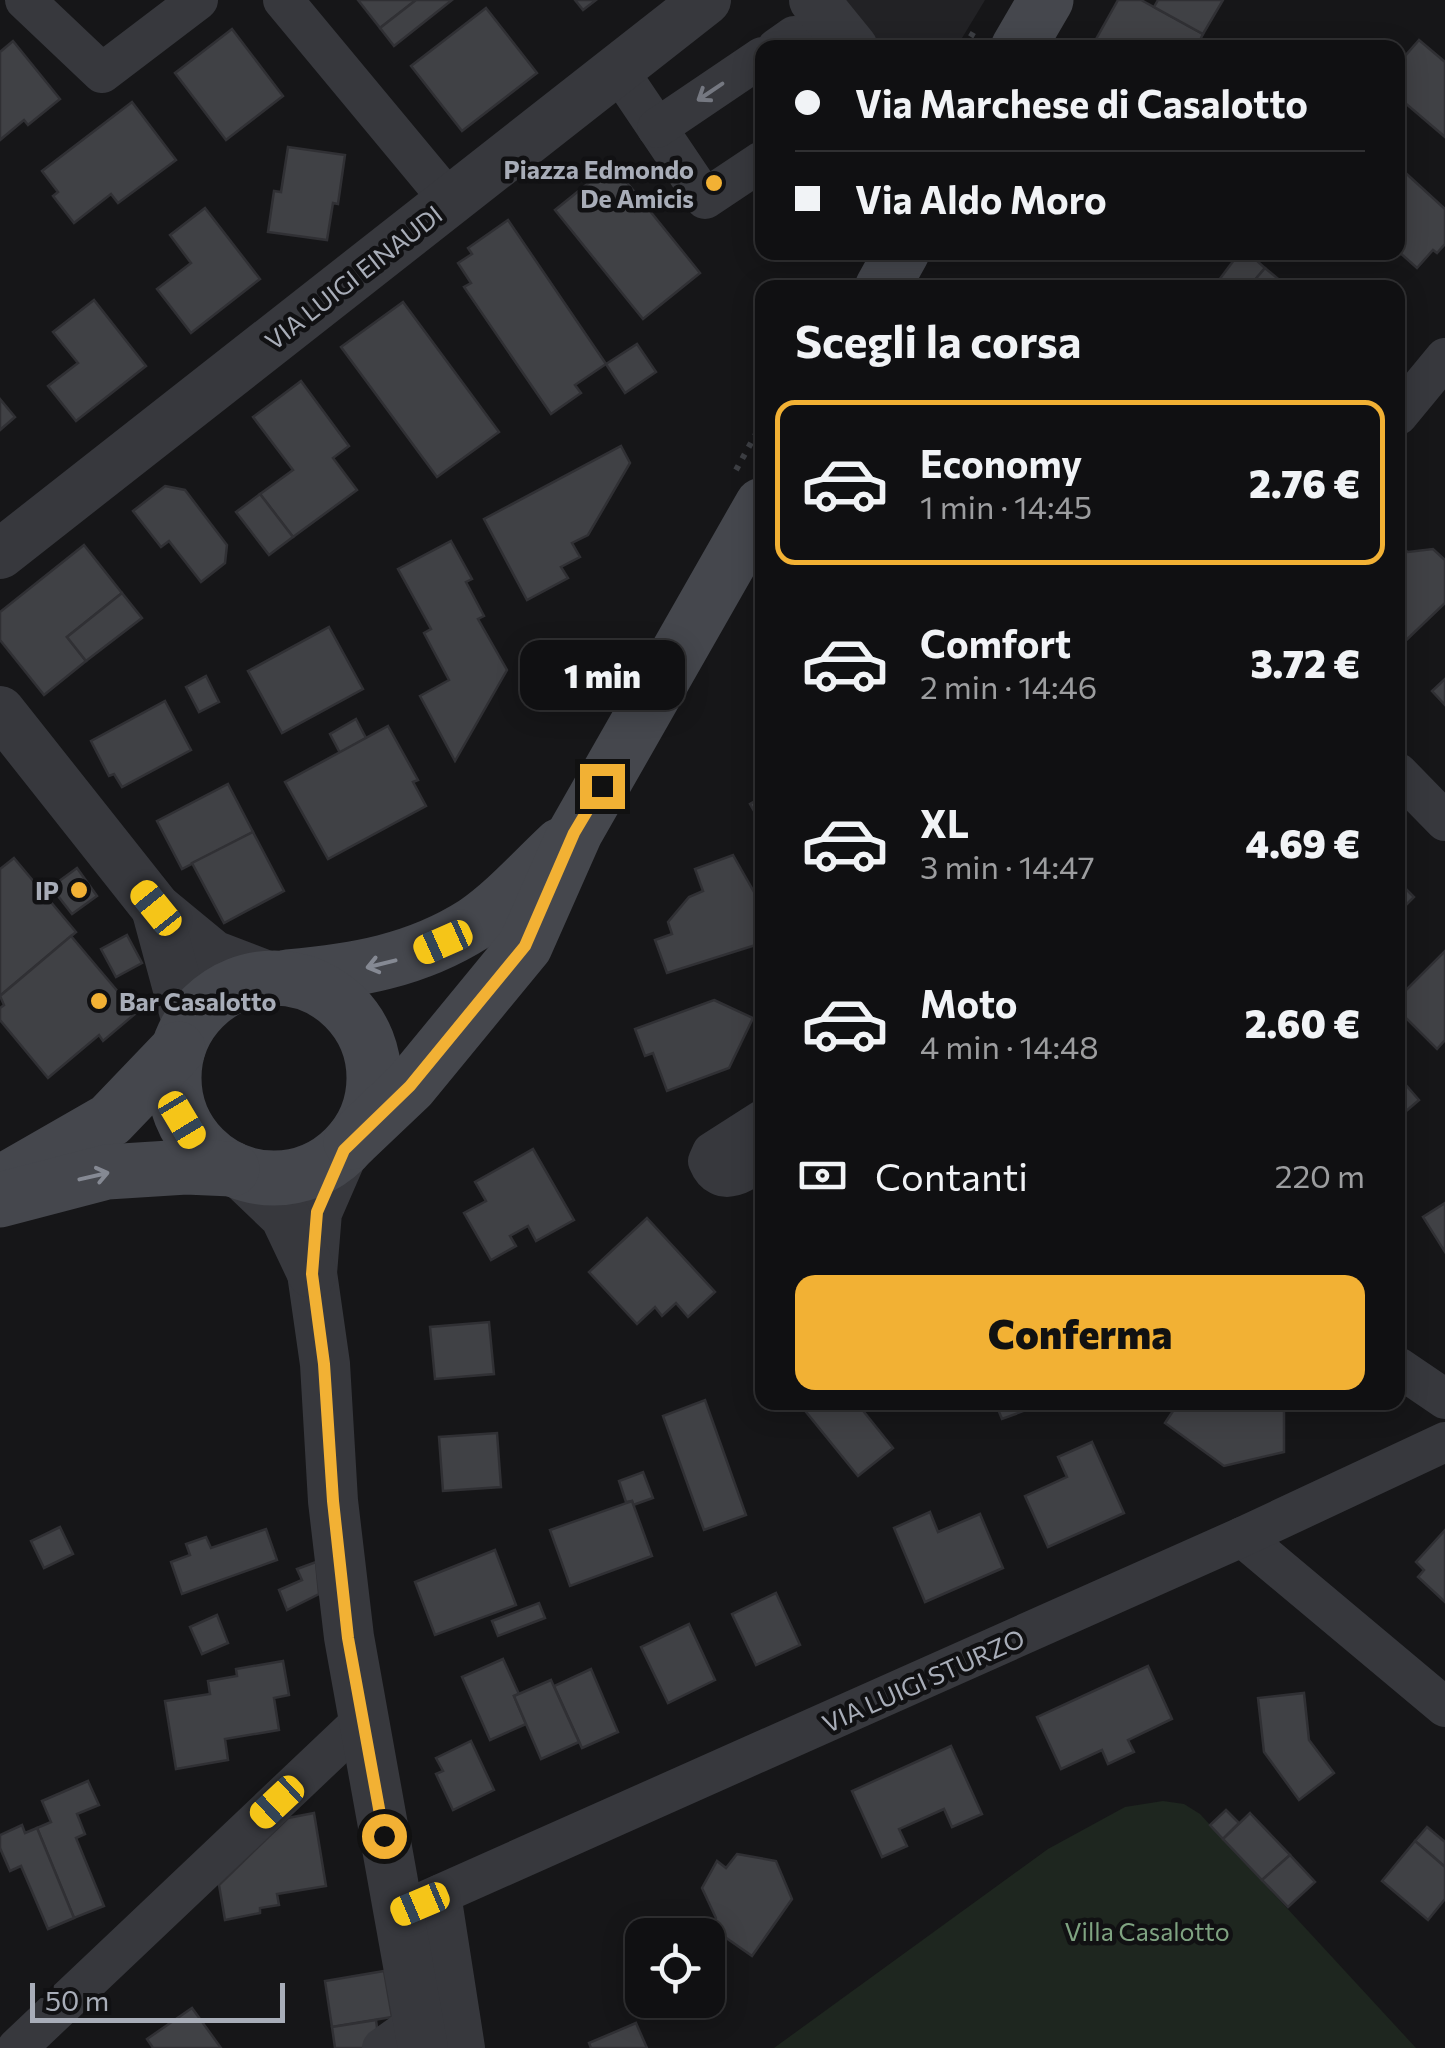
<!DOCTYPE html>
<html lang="it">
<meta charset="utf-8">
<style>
:root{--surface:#101012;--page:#1e1e20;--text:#f1f3f6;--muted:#9c9d9f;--line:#303032;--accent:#f2b134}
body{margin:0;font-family:Commissioner,sans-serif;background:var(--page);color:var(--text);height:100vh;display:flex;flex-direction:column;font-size:38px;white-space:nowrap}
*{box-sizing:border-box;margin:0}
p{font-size:32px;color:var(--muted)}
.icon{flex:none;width:55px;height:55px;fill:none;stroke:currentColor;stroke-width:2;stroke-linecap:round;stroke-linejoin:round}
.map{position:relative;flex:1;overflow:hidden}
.panel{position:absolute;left:755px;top:280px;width:650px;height:1130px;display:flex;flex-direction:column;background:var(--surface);border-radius:20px;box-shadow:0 5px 25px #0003,0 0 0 2px var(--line)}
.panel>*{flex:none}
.top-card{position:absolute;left:755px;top:40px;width:650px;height:220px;border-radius:20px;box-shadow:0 5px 25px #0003,0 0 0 2px var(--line);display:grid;align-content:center;height:220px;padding:0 40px;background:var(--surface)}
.controls{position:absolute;left:625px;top:1918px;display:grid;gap:20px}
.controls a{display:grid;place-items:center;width:100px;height:100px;border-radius:20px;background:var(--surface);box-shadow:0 5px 25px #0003,0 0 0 2px var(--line);font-size:50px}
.scale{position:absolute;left:30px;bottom:25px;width:255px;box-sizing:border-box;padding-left:10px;border:5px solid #a8adb8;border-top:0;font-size:28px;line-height:35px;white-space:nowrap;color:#a8adb8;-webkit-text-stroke:8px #111113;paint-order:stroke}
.end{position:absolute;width:45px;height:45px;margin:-22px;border:12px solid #f2b134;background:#111;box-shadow:0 0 0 5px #111}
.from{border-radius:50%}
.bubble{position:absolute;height:70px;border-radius:20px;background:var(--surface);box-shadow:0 5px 25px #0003,0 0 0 2px var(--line);font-size:32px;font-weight:800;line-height:70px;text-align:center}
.car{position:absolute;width:30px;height:60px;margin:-30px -15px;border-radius:12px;box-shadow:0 0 8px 2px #0007;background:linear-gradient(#f5c518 24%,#345 0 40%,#f5c518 0 76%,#345 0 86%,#f5c518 0)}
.top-card b{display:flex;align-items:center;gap:35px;height:95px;font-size:38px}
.top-card b+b{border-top:2px solid var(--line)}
.top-card i{width:25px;height:25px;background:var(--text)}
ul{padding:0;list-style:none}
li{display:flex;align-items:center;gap:30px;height:165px;margin:0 20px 15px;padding:0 20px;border:5px solid transparent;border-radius:20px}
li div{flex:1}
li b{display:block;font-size:38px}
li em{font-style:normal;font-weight:800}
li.selected{border-color:var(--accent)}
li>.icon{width:90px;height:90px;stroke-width:1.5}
h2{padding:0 40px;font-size:45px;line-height:120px}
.pay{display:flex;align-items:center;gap:25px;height:110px;padding:0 40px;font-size:38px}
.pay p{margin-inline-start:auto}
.cta{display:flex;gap:20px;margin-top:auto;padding:20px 40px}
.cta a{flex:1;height:115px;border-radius:20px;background:var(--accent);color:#111;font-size:40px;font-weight:800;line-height:115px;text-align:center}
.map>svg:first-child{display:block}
</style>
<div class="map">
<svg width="1445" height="2048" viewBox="0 0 1445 2048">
<rect width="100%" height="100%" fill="#161618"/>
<!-- built -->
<path fill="#222225" d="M840,0H985L956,48L878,47Z"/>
<!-- green -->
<path fill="#1e261f" d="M1163,1801L1184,1804L1200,1814L1416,2048H774L1048,1849L1125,1807Z"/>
<!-- building -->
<g fill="#404145" stroke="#303034" stroke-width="2.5">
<path d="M358,0H416L380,28Z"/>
<path d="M416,0H452L394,46L380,28Z"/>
<path d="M575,0H596L583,10Z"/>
<path d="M1118,0H1141L1203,34L1196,48H1107L1095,41Z"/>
<path d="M1158,0H1223L1203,34L1154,7Z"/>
<path d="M486,8L537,73L462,131L411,66Z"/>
<path d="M232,29L283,96L226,140L175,73Z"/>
<path d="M1419,40L1445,62V137L1398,97V64Z"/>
<path d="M13,41L60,99L28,125L24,120L0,140V52Z"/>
<path d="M132,102L176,160L118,203L111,194L74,223L53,196L58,192L42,171Z"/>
<path d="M288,147L345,155L338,204L333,203L327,240L268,232L274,191L281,192Z"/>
<path d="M612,164L700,273L643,319L555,210Z"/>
<path d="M1398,166L1445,209V244L1437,253L1433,250L1417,268L1398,251Z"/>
<path d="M205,208L260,279L191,333L157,289L191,263L170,235Z"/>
<path d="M508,220L606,364L575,385L581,393L551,414L464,287L471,283L458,263L472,254L468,248Z"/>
<path d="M1240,252H1247L1265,268L1248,288H1213Z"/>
<path d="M1265,268L1289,288H1248Z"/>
<path d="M94,300L146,366L76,421L48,386L78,363L53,332Z"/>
<path d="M403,302L499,432L437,477L341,347Z"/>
<path d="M637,344L656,372L625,393L606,364Z"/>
<path d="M301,381L349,446L333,458L357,490L293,537L260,494L293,470L253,417Z"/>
<path d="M0,399L15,417L0,430Z"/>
<path d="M621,446L630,463L588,535L572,543L580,557L561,567L568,578L527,600L484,519Z"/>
<path d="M165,486L185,490L227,545L225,563L201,582L169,541L161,547L133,511Z"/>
<path d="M260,494L293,537L269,555L236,512Z"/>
<path d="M451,541L472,579L466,582L484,616L478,619L507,670L455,761L420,696L449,680L424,633L431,629L398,569Z"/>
<path d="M84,545L122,593L67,637L86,661L44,695L0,640V612Z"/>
<path d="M1402,548L1408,552L1433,549L1445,560V603L1398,648V552Z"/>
<path d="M122,593L142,618L86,661L67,637Z"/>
<path d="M329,627L363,689L282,733L248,671Z"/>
<path d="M206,676L219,702L199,712L186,687Z"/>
<path d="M1445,679V705L1432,691Z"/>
<path d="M165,701L191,750L122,787L114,774L109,776L91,741Z"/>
<path d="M356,719L366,738L340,753L330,734Z"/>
<path d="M388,726L418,780L413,782L426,806L328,859L285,782Z"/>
<path d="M228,784L253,832L182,869L157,821Z"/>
<path d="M762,797V825L750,804Z"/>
<path d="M253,832L284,891L224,923L192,863Z"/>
<path d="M733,855L762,906V943L667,973L655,940L672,934L668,922L689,897L703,891L695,869Z"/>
<path d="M14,858L76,932L0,996V869Z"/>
<path d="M77,868L97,896L72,914L51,887Z"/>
<path d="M1398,881L1414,897L1398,913Z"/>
<path d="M127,935L142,963L116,977L101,949Z"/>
<path d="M71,936L136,1013L103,1041L99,1035L48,1078L0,1020V1008L4,1005L0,996Z"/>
<path d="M1445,951V1040L1437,1049L1398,1010V998Z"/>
<path d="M714,1000L753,1018L729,1068L667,1091L653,1053L645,1056L635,1029Z"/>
<path d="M1398,1076L1419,1100L1398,1118Z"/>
<path d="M533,1149L574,1220L536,1241L528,1226L510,1236L516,1246L491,1260L464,1213L486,1201L475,1182Z"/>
<path d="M1445,1203V1252L1423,1217Z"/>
<path d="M647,1218L715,1292L688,1317L676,1303L662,1316L655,1307L637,1324L589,1272Z"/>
<path d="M489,1322L494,1374L435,1379L430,1327Z"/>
<path d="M705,1400L746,1515L704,1530L663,1416Z"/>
<path d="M798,1402H856L893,1448L858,1476Z"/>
<path d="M995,1402H1045V1403L1002,1419Z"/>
<path d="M1179,1402H1284V1452L1224,1466L1165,1423Z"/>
<path d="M497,1433L501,1487L443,1491L439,1437Z"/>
<path d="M1092,1442L1124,1513L1048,1547L1025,1496L1067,1477L1058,1457Z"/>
<path d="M643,1472L653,1498L633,1505L632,1501L626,1502L619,1481Z"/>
<path d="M632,1501L652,1556L570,1586L550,1530Z"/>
<path d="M930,1512L938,1532L980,1514L1003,1568L925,1602L894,1528Z"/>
<path d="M60,1527L73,1554L44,1568L31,1541Z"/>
<path d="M266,1529L277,1560L182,1594L171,1562L190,1555L186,1544L206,1537L211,1548Z"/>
<path d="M1445,1530V1602L1418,1577L1424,1570L1416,1562Z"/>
<path d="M495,1550L516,1605L435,1635L415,1582Z"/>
<path d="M316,1562L319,1594L287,1610L279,1590L302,1580L297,1569Z"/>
<path d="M776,1593L800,1645L756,1665L732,1614Z"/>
<path d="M539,1603L545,1618L498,1636L492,1621Z"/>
<path d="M217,1615L228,1643L202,1654L190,1627Z"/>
<path d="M689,1624L715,1680L668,1703L641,1647Z"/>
<path d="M503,1659L519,1694L514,1696L526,1724L490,1740L462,1677Z"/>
<path d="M283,1661L289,1695L274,1698L279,1730L225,1739L228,1760L176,1769L165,1701L210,1694L208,1681L237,1676L236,1669Z"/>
<path d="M1148,1666L1172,1719L1128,1740L1134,1752L1108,1764L1102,1750L1061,1769L1037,1717Z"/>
<path d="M591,1669L618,1732L582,1748L554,1686Z"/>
<path d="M551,1680L579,1742L541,1759L514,1696Z"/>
<path d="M1304,1693L1309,1740L1334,1773L1299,1800L1264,1752L1258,1698Z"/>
<path d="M471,1741L494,1790L453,1810L436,1774L443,1771L436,1758Z"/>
<path d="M951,1746L982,1814L952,1827L944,1809L899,1829L907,1846L882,1857L852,1791Z"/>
<path d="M88,1781L99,1805L77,1814L85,1834L76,1838L104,1906L74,1918L37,1828L51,1822L42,1801Z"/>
<path d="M1226,1810L1239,1823L1223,1839L1210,1825Z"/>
<path d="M314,1813L326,1886L277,1894L279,1905L260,1908V1913L225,1920L219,1885L288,1818Z"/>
<path d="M1250,1813L1290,1855L1262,1880L1223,1839Z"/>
<path d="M22,1825L25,1833L37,1828L74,1918L48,1929L21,1866L10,1871L0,1848V1835Z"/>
<path d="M1427,1827L1445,1842V1867L1415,1841Z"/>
<path d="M1415,1841L1445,1867V1899L1428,1920L1382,1881Z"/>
<path d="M737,1854L776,1861L792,1899L752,1956L712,1928L716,1918L702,1888L717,1861L726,1868Z"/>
<path d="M1290,1855L1315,1882L1288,1907L1262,1880Z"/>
<path d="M384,1971L392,2017L332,2027L325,1981Z"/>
<path d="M192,2008L221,2048H153L147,2039Z"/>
<path d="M376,2020L378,2035L363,2048H335L332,2027Z"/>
<path d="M636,2023L647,2048H591L589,2043Z"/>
</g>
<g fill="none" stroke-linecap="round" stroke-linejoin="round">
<!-- path -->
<g stroke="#3d3f44" stroke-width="6" stroke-dasharray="5 8" stroke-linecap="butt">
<path d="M964,48L976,28"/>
<path d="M736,470L762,423"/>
</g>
<!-- minor -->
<g stroke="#37383d" stroke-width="40">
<path d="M25,0L102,73L198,0"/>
<path d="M283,0L450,201"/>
<path d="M777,48L794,36L802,48"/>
<path d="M618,70L705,199L762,161"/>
<path d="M657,128L762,57"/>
<path d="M1398,415L1445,358"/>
<path d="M1398,773L1445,821"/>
<path d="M762,1120L712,1152L708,1161C720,1191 747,1172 762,1157"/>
<path d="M1398,1367L1445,1399"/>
<path d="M1242,1537L1445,1707"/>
<path d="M441,1894L465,2048"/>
<path d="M398,1913L1242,1537L1445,1442"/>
<path d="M17,2048L363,1720"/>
<path d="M382,2048L417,2023"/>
</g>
<!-- tertiary -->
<g stroke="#37383d" stroke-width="50">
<path d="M814,0L853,48"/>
<path d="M0,554L706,0"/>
<path d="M0,711L156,908L213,955L273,978"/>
<path d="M156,908L188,1026"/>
<path d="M344,1150L317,1212L312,1273L325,1364L333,1501L349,1637L423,2048"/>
<path d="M239,1172L285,1216L312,1273"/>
</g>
<!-- secondary -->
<g stroke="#45474d" stroke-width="55">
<path d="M1018,48L1046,0"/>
<path d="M882,288L902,252"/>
<path d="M288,977C354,971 416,961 474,924C505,903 533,871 561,845"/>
<circle cx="274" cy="1078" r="100"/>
<path d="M351,1142L410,1086L525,946L575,833L762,505"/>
<path d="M11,1177L110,1120L178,1049"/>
<path d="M0,1200L107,1172L186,1167L232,1169"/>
</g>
</g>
<!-- one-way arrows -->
<defs><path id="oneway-shaft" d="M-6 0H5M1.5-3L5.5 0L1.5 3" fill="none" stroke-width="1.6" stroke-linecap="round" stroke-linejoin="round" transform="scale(2.5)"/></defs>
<use stroke="#757881" href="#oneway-shaft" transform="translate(710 92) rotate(146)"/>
<g stroke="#858993">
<use href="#oneway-shaft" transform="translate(381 964) rotate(166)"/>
<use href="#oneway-shaft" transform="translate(94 1176) rotate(-13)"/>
</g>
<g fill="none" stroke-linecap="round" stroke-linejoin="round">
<!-- route -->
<path stroke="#f2b134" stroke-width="12" d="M384,1836L348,1638L333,1501L324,1364L312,1274L317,1212L344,1150L410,1086L525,946L574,833L602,786"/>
</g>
<!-- markers -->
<g fill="#f2b134" stroke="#111113" stroke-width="4">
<circle cx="714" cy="183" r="10"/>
<circle cx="79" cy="890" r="10"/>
<circle cx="99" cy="1001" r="10"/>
</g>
<g text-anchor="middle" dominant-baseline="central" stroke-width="9" stroke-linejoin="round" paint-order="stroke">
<!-- poi labels -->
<g font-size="25" font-weight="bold" fill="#a8adb8" stroke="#111113" text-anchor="end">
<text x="694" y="169">Piazza Edmondo<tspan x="694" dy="29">De Amicis</tspan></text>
<text x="59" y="890">IP</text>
<text x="119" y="1001" text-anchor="start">Bar Casalotto</text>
</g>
<!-- street labels -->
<g font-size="25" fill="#a8adb8" stroke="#111113">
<text transform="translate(353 277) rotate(-38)">VIA LUIGI EINAUDI</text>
<text transform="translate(923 1680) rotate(-24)">VIA LUIGI STURZO</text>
</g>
<!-- park labels -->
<g font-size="25" fill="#7fa381" stroke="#111113">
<text x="1147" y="1931">Villa Casalotto</text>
</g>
</g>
</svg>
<div class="controls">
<a><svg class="icon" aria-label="locate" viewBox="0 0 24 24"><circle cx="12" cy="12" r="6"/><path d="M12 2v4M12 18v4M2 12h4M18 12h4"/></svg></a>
</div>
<div class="scale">50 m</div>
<i class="end from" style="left:384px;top:1836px"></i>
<i class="end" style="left:602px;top:786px"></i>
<div class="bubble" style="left:520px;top:640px;width:165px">1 min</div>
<i class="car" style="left:156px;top:908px;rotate:321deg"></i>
<i class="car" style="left:443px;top:942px;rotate:246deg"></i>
<i class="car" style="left:182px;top:1120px;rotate:149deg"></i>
<i class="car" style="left:277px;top:1802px;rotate:227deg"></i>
<i class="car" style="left:420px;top:1904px;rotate:247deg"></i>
<div class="top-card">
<b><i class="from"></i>Via Marchese di Casalotto</b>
<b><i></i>Via Aldo Moro</b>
</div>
<section class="panel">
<h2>Scegli la corsa</h2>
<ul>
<li class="selected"><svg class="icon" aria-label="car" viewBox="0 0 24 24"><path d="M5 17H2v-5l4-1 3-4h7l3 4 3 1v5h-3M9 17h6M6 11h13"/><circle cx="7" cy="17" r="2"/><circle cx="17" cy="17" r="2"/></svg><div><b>Economy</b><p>1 min · 14:45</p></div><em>2.76 €</em></li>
<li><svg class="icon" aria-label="car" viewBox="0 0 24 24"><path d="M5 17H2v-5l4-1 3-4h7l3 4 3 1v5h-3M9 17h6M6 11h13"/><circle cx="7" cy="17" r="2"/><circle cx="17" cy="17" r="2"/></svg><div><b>Comfort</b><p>2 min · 14:46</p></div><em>3.72 €</em></li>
<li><svg class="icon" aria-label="car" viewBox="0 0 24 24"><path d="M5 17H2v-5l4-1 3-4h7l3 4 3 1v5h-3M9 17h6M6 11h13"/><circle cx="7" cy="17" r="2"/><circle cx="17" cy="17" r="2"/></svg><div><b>XL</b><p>3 min · 14:47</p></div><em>4.69 €</em></li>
<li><svg class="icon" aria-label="car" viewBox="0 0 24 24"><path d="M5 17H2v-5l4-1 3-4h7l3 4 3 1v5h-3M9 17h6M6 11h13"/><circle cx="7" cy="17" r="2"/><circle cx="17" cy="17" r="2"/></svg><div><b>Moto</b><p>4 min · 14:48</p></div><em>2.60 €</em></li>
</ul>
<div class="pay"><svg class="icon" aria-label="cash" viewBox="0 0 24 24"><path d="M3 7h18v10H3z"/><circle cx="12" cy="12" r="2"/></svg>Contanti<p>220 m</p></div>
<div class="cta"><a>Conferma</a></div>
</section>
</div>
